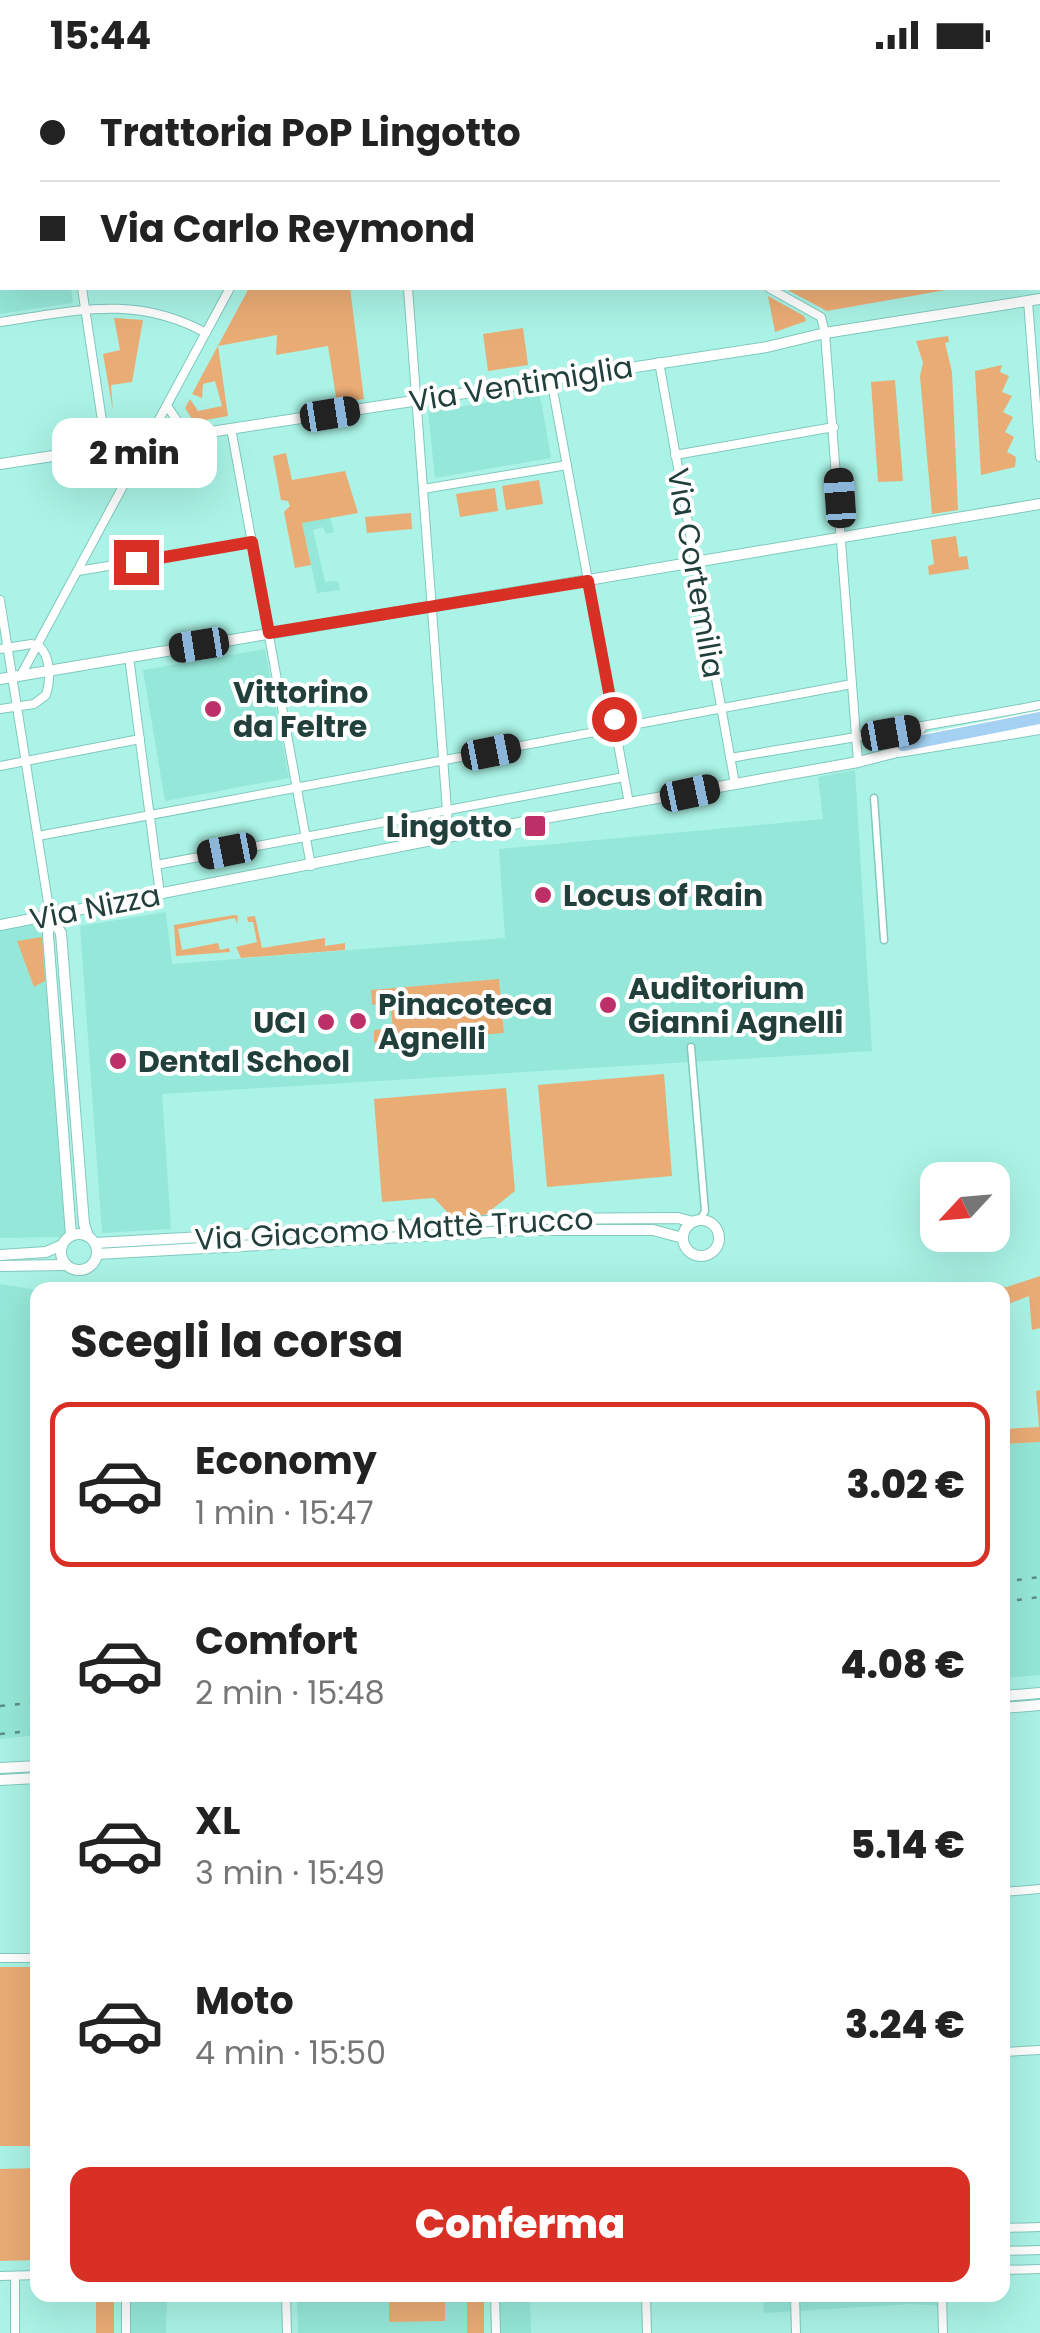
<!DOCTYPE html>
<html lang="it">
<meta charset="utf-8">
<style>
:root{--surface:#fff;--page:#f6f6f6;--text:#222;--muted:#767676;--line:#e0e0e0;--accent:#d93025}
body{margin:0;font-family:Poppins,sans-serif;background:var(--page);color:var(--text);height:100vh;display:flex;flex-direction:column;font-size:38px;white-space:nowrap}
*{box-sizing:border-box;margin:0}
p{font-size:32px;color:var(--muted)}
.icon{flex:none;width:55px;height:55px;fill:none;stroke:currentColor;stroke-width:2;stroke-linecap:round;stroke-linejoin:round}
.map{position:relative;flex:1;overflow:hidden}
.sheet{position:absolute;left:30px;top:1212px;width:980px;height:1020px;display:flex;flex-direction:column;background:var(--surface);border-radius:20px;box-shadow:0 10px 40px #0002}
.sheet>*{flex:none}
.guide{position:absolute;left:0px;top:0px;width:1040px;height:220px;box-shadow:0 10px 40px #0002;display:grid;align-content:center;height:220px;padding:0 40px;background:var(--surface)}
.needle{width:65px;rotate:244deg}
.fabs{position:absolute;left:920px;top:1092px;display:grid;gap:20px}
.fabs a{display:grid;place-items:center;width:90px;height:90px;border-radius:20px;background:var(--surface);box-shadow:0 10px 40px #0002;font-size:50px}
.end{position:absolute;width:45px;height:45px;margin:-22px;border:12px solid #d93025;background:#fff;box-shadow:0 0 0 5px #fff}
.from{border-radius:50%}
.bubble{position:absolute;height:70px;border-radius:20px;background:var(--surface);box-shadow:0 10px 40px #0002;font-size:32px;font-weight:800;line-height:70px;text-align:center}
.car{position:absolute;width:30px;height:60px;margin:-30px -15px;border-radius:12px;box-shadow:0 0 8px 2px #0007;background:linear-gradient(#222 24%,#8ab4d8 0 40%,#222 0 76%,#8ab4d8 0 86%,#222 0)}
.guide b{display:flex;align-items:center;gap:35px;height:95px;font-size:38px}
.guide b+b{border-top:2px solid var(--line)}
.guide i{width:25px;height:25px;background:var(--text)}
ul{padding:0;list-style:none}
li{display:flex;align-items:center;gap:30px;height:165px;margin:0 20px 15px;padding:0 20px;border:5px solid transparent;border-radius:20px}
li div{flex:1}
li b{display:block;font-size:38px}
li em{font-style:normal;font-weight:800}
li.current{border-color:var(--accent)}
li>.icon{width:90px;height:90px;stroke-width:1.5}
h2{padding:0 40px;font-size:45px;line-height:120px}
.cta{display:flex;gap:20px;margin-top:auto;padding:20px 40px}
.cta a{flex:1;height:115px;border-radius:20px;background:var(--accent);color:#fff;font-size:40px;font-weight:800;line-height:115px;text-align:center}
.status{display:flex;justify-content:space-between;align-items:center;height:70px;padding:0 50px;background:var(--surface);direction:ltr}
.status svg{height:28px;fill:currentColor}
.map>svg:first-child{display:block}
</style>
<div class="status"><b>15:44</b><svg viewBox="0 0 49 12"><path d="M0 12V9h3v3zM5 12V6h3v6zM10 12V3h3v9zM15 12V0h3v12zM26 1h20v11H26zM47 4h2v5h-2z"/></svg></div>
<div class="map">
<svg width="1040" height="2263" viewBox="0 0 1040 2263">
<rect width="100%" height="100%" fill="#aaf3e6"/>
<!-- built -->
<g fill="#95e8d9">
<path d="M0,63H2V218H71L73,233L0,244Z"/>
<path d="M540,325L551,388L435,408L428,341Z"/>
<path d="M330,447L334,462L326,464L323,457L313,460L325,512L338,511L340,520L317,523L302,453Z"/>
<path d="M265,579L289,708L165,731L143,600Z"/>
<path d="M855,700L872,981L162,1024L171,1159L102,1163L80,856L166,842L172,894L505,868L499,779L823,749L818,707Z"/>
<path d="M45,849L67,1167L0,1168V857Z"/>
<path d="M0,1214L38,1220L37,1665L0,1669Z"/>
<path d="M1040,1372V1605L1003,1608V1374Z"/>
<path d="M126,2225H167L166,2263H126Z"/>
<path d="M297,2225H484V2263H298Z"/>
<path d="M495,2225H570L530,2226L531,2263H496Z"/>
<path d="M763,2225H942V2236L911,2234L764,2243Z"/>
</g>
<!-- green -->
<g fill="#eaac75">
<path d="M204,0H751L740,2Z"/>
<path d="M249,218H350L364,329L337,333L328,276L276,285L277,265L218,276L228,346L194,352L185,338L190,329L198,341L222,336L215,311L203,314L202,328L192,324Z"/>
<path d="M784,218H957L827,241Z"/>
<path d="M768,226L804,246L806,251L775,262Z"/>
<path d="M114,248L143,250L132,312L111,315L113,341L103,284L120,280Z"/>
<path d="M523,258L528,295L488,301L483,264Z"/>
<path d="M948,266L949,272L945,273L952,302L958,440L932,444L920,306L923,293L916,271Z"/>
<path d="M1002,295L1000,302L1009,306L1002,322L1012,326L1003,342L1013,347L1005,362L1014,367L1007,382L1016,387L1015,397L981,405L975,301Z"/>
<path d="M895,310L903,411L878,412L871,312Z"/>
<path d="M286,383L292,410L345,401L358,443L302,453L311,495L295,498L284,442L290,436L288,431L281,430L273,386Z"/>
<path d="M539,410L543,434L506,440L502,416Z"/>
<path d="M495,418L498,441L460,447L456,424Z"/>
<path d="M411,443L412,459L367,463L365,447Z"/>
<path d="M956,466L959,487L967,486L969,499L929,505L928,496L934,494L931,470Z"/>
<path d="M234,845L238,846L237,854L235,848L178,859L182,880L218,873L220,880L229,878L230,882L176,886L174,855Z"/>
<path d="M255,846L262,878L325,868V876L345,873V880L241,888L236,877L257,872L253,852H248L247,847Z"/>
<path d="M42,867L45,911L34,917L17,871Z"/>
<path d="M499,909L504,963L374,973V960L393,958L390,933L372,935L371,920Z"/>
<path d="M664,1004L672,1106L547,1117L538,1015Z"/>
<path d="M506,1018L515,1121L485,1145L452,1147L434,1128L382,1132L374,1029Z"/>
<path d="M1040,1206V1258L1032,1260L1029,1226L1003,1236L1002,1220H969L1007,1217Z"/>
<path d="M1040,1320V1372L1003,1374V1359L1039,1357L1036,1321Z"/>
<rect x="0" y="1897" width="37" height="179"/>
<path d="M37,2098V2190L0,2191V2099Z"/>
<rect x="96" y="2225" width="18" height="38"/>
<rect x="467" y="2225" width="17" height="38"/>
<path d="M389,2229H445V2251L389,2252Z"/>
</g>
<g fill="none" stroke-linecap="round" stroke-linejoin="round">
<defs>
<g id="pedestrian">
<path d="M332,0L344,2"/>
<path d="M617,2L622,0"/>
<path d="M874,728L884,870"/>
<path d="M691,977L705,1141L700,1150"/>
</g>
<g id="minor">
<path d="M0,54H2"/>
<path d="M82,218L106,377"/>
<path d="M408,218L449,768"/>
<path d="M769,218L821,247L825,263L858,692"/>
<path d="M1028,231L1040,387"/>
<path d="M0,252C76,241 135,224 206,263"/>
<path d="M659,292L735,714"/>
<path d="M551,309L628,728"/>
<path d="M167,336L187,365"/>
<path d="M231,358L311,796"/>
<path d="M675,385L834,357"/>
<path d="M423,419L567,395"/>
<path d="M78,501L253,472"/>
<path d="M0,530L50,845"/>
<path d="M0,579L31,574L39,576"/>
<path d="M129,587L160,824"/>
<path d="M21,605L230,218"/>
<path d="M0,639L34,634L46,625C51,610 51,587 39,576"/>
<path d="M730,688C834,670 937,655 1040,635"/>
<path d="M0,696L140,669"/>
<path d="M38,766L852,614"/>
<path d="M156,795L624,707"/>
<path d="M1002,1822L1040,1819"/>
<path d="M0,1888H38"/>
<path d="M1002,1982L1040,1980"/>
<path d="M1002,2158L1040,2157"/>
<path d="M1002,2181L1040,2180"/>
<path d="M1002,2200L1040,2199"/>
<path d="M0,2206L38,2205"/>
<path d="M15,2206V2263"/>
<path d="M286,2225L287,2263"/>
<path d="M495,2225L496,2263"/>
<path d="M646,2225L647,2263"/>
<path d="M795,2225L796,2263"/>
<path d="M942,2225L943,2263"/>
<path d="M126,2263V2225"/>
</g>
<g id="tertiary">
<path d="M0,394L767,277L825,263L1040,229"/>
<path d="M0,609L1040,434"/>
<path d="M898,682L1040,659"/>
<path d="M50,845L61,863L84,1154L88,1166"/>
<path d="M50,846L48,865L71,1165"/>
<path d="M0,855L534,750L858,692L897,682L921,658"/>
<circle cx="701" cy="1168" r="18"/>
<circle cx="79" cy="1182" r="18"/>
<path d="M95,1173L525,1149L678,1148L693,1152"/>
<path d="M97,1184L527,1160H653L683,1168"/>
<path d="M0,1185L46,1182L62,1175"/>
<path d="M0,1196L66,1195"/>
<path d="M1002,1626L1040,1623"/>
<path d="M1002,1638L1040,1635"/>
<path d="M0,1698L38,1696"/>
<path d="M0,1710L38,1708"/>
</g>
<g id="primary">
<path d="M778,2L789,0"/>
<path d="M877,2L888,0"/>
<path d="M0,5H2"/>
<path d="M0,29H2"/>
<path d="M903,675L1040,648"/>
</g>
</defs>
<!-- pedestrian casing -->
<use href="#pedestrian" stroke="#81c9bd" stroke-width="9"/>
<!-- minor casing -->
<use href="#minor" stroke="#81c9bd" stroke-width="10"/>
<!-- tertiary casing -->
<use href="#tertiary" stroke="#81c9bd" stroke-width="12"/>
<!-- primary casing -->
<use href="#primary" stroke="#fff" stroke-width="15"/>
<!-- pedestrian -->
<use href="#pedestrian" stroke="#fff" stroke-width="6"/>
<!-- minor -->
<use href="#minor" stroke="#fff" stroke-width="8"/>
<!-- tertiary -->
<use href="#tertiary" stroke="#fff" stroke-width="10"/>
<!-- primary -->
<use href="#primary" stroke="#a4d1f1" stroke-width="12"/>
<!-- rail -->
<g stroke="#5e8f86" stroke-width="2.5" stroke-dasharray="5 10" stroke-linecap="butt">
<path d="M1002,1512L1040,1507"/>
<path d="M1002,1532L1040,1527"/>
<path d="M0,1636L38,1632"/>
<path d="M0,1664L38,1660"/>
</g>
</g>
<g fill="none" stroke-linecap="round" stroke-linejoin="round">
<!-- route -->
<path stroke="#d93025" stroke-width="12" d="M136,492L252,472L269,563L588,511L614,649"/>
</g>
<!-- markers -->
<g fill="#bc3067" stroke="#fff" stroke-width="4">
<circle cx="213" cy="639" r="10"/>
<rect x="523" y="744" width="24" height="24" rx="5"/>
<circle cx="543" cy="825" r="10"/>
<circle cx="608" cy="935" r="10"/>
<circle cx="358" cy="951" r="10"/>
<circle cx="326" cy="952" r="10"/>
<circle cx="118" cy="991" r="10"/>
</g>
<g text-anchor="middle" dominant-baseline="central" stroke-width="8" stroke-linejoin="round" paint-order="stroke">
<!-- street labels -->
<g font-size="30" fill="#22403b" stroke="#fff">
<text transform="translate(521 314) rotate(-9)">Via Ventimiglia</text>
<text transform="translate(696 503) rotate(80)">Via Cortemilia</text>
<text transform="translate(95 837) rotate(-11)">Via Nizza</text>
<text transform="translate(394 1159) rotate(-3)">Via Giacomo Mattè Trucco</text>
</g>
<!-- poi labels -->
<g font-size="30" font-weight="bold" fill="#22403b" stroke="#fff" text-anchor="start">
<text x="233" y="622">Vittorino<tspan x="233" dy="34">da Feltre</tspan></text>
<text x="512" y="756" text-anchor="end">Lingotto</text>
<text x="563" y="825">Locus of Rain</text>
<text x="628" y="918">Auditorium<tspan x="628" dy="34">Gianni Agnelli</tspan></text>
<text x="378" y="934">Pinacoteca<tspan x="378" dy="34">Agnelli</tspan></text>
<text x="306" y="952" text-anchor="end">UCI</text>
<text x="138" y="991">Dental School</text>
</g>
</g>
</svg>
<div class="fabs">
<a><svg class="needle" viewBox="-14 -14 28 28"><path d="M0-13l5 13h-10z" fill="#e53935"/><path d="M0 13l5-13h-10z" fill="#767676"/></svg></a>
</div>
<i class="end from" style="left:614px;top:649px"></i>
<i class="end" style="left:136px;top:492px"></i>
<div class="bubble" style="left:52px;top:348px;width:165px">2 min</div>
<i class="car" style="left:330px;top:344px;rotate:81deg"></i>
<i class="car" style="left:840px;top:428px;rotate:356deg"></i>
<i class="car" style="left:199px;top:575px;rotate:261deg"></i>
<i class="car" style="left:891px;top:663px;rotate:80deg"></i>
<i class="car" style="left:491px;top:682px;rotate:79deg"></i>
<i class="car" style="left:690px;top:723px;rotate:78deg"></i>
<i class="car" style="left:227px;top:781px;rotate:259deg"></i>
<div class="guide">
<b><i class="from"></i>Trattoria PoP Lingotto</b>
<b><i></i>Via Carlo Reymond</b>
</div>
<section class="sheet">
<h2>Scegli la corsa</h2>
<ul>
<li class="current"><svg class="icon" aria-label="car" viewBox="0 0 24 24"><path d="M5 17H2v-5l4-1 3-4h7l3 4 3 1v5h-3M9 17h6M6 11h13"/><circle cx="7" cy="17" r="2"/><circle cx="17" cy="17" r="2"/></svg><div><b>Economy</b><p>1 min · 15:47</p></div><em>3.02 €</em></li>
<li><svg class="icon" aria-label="car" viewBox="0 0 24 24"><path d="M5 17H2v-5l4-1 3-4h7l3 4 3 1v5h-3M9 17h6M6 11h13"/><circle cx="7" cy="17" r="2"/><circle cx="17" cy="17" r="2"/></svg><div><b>Comfort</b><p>2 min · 15:48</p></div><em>4.08 €</em></li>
<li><svg class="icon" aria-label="car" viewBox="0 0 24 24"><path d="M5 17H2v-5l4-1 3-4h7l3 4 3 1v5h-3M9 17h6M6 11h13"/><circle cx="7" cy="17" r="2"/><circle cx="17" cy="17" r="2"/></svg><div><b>XL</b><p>3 min · 15:49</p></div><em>5.14 €</em></li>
<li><svg class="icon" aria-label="car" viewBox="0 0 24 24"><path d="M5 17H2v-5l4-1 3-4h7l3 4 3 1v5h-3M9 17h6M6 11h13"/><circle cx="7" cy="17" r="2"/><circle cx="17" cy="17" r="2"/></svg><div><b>Moto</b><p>4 min · 15:50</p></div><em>3.24 €</em></li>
</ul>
<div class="cta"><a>Conferma</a></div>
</section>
</div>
